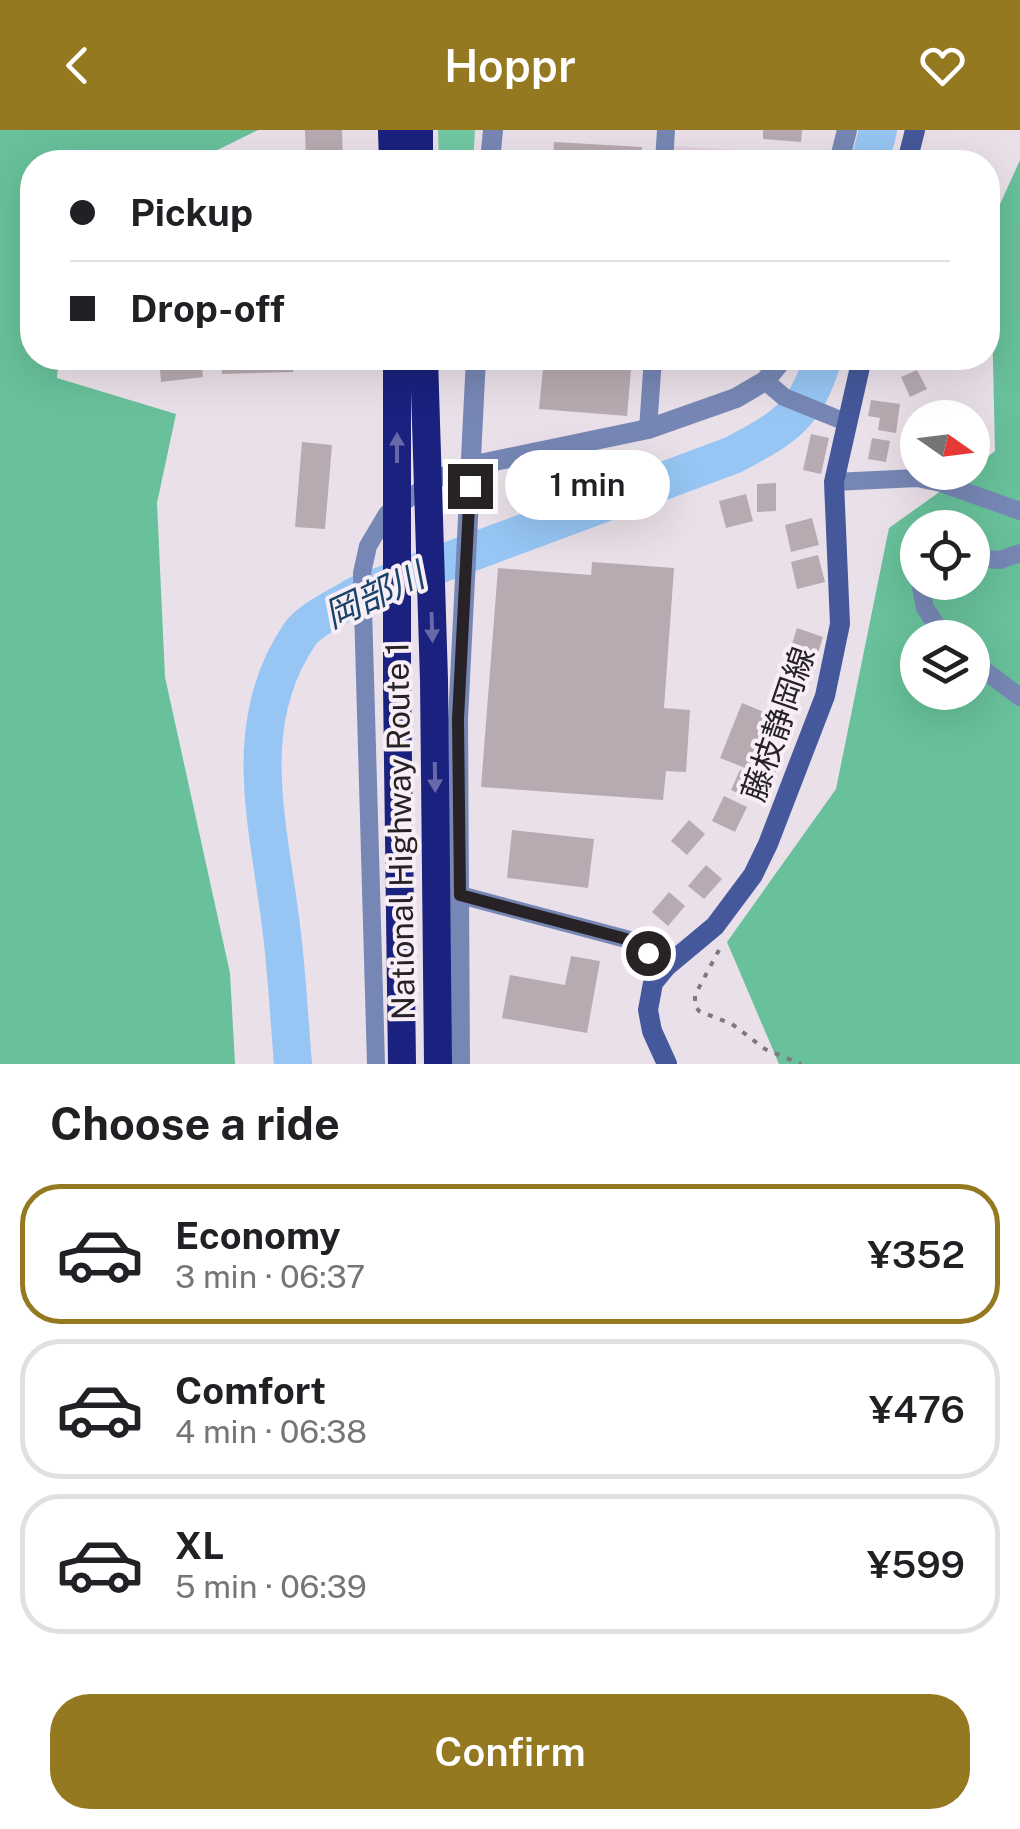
<!DOCTYPE html>
<meta charset="utf-8">
<style>
:root{--surface:#fff;--page:#f6f6f6;--text:#202124;--muted:#757577;--line:#e0e0e0;--accent:#957921}
body{margin:0;font-family:"Public Sans","Noto Sans JP",sans-serif;background:var(--page);color:var(--text);height:100vh;display:flex;flex-direction:column;font-size:38px;white-space:nowrap}
*{box-sizing:border-box;margin:0}
p{font-size:32px;color:var(--muted)}
.icon{flex:none;width:55px;height:55px;fill:none;stroke:currentColor;stroke-width:2;stroke-linecap:round;stroke-linejoin:round}
.map{position:relative;height:934px;overflow:hidden}
.panel{display:flex;flex-direction:column;background:var(--surface);flex:1}
.panel>*{flex:none}
.guide{position:absolute;left:20px;top:20px;width:980px;height:220px;border-radius:40px;box-shadow:0 10px 40px #0002;display:grid;align-content:center;height:220px;padding:0 50px;background:var(--surface)}
.needle{width:65px;rotate:104deg}
.controls{position:absolute;left:900px;top:270px;display:grid;gap:20px}
.controls a{display:grid;place-items:center;width:90px;height:90px;border-radius:50%;background:var(--surface);box-shadow:0 10px 40px #0002;font-size:50px}
.end{position:absolute;width:45px;height:45px;margin:-22px;border:12px solid #262226;background:#fff;box-shadow:0 0 0 5px #fff}
.from{border-radius:50%}
.bubble{position:absolute;height:70px;border-radius:35px;background:var(--surface);box-shadow:0 10px 40px #0002;font-size:32px;font-weight:600;line-height:70px;text-align:center}
.guide b{display:flex;align-items:center;gap:35px;height:95px;font-size:38px}
.guide b+b{border-top:2px solid var(--line)}
.guide i{width:25px;height:25px;background:var(--text)}
ul{padding:0;list-style:none}
li{display:flex;align-items:center;gap:30px;height:140px;margin:0 20px 15px;padding:0 30px;border:5px solid var(--line);border-radius:40px}
li div{flex:1}
li b{display:block;font-size:38px}
li em{font-style:normal;font-weight:600}
li.on{border-color:var(--accent)}
li>.icon{width:90px;height:90px;stroke-width:1.5}
h2{padding:0 50px;font-size:45px;line-height:120px}
.cta{display:flex;gap:20px;margin-top:auto;padding:20px 50px}
.cta a{flex:1;height:115px;border-radius:40px;background:var(--accent);color:#fff;font-size:40px;font-weight:600;line-height:115px;text-align:center}
header{display:flex;justify-content:space-between;align-items:center;height:130px;padding:0 50px;background:var(--accent);color:#fff;font-size:45px;font-weight:600}
.map>svg:first-child{display:block}
</style>
<header><svg class="icon" aria-label="back" viewBox="0 0 24 24"><path d="M15 5l-7 7 7 7"/></svg>Hoppr<svg class="icon" aria-label="heart" viewBox="0 0 24 24"><path d="M12 20l-8-8c-3-5 5-10 8-4 3-6 11-1 8 4z"/></svg></header>
<div class="map">
<svg width="1020" height="934" viewBox="0 0 1020 934">
<rect width="100%" height="100%" fill="#eae0e9"/>
<!-- built -->
<path fill="#e2d2e0" d="M673,16L828,26L826,32H672Z"/>
<!-- green -->
<path fill="#71c9a3" d="M438,0H475L473,32H439Z"/>
<!-- forest -->
<g fill="#68c19b" fill-rule="evenodd">
<path d="M0,0H258L193,32H32V228H59L57,248L176,284L157,373L165,547L230,843L235,934H0Z"/>
<path d="M1020,30V934H779L727,812L836,659L889,398L966,343L972,342L973,338L995,321L990,96ZM918,398H972V452H918ZM918,508H972V562H918Z"/>
</g>
<g fill="none" stroke-linecap="round" stroke-linejoin="round">
<!-- river -->
<g stroke="#97c6f4" stroke-width="38">
<path d="M870,32L878,0"/>
<path d="M293,934C289,888 287,841 281,796C269,696 238,594 300,504C309,490 342,475 357,465L733,325C785,297 805,287 823,228"/>
</g>
</g>
<!-- building -->
<g fill="#b7abb1">
<path d="M305,0H342L343,32H306Z"/>
<path d="M763,0H802L801,12L763,9Z"/>
<path d="M554,12L642,17L641,32H553Z"/>
<path d="M679,23L785,30V32H678Z"/>
<path d="M159,228H201L203,247L161,252Z"/>
<path d="M222,228H293V242L222,244Z"/>
<rect x="302" y="228" width="31" height="12"/>
<path d="M544,228H632L627,286L539,279Z"/>
<path d="M917,240L927,259L910,267L901,247Z"/>
<path d="M871,270L900,274L896,303L878,300L880,288L868,286Z"/>
<path d="M811,304L829,308L821,344L803,340Z"/>
<path d="M872,308L890,311L886,332L868,329Z"/>
<path d="M302,312L332,315L325,399L295,397Z"/>
<path d="M972,324L982,327L975,351L951,343L972,342Z"/>
<path d="M776,353V381L757,382V354Z"/>
<path d="M746,364L753,391L726,398L719,371Z"/>
<path d="M812,388L819,415L791,422L785,395Z"/>
<path d="M818,425L825,452L797,459L791,432Z"/>
<path d="M592,432L674,438L664,578L690,580L686,642L666,641L663,670L481,657L498,438L591,445Z"/>
<path d="M797,498L823,507L812,542L786,533Z"/>
<path d="M742,573L783,590L770,623L782,627L773,649L720,628Z"/>
<path d="M740,640L764,652L755,671L731,660Z"/>
<path d="M724,666L747,677L735,702L712,691Z"/>
<path d="M689,690L705,704L687,725L671,711Z"/>
<path d="M512,700L594,709L588,758L507,748Z"/>
<path d="M706,735L722,749L704,769L688,756Z"/>
<path d="M669,762L685,776L668,796L652,782Z"/>
<path d="M571,826L600,831L587,903L502,888L510,845L565,855Z"/>
</g>
<g fill="none" stroke-linecap="round" stroke-linejoin="round">
<!-- path -->
<path stroke="#7e787e" stroke-width="4" stroke-dasharray="5 8" stroke-linecap="butt" d="M719,820L695,865V876L699,881L732,894L765,919L801,934"/>
<!-- minor -->
<g stroke="#7787b5" stroke-width="18">
<path d="M664,32L666,0"/>
<path d="M765,251L784,267L848,293"/>
<path d="M648,299L653,228"/>
<path d="M834,352L917,348L941,353L1020,381"/>
<path d="M972,428L1000,430L1020,423"/>
<path d="M918,434V439"/>
<path d="M920,452L925,478L945,508"/>
<path d="M972,531L1020,567"/>
<path d="M460,765L630,810L667,836"/>
<path d="M376,934L362,443L368,416L387,384L436,349L470,336"/>
</g>
<!-- tertiary -->
<g stroke="#7787b5" stroke-width="20">
<path d="M490,32L493,0"/>
<path d="M839,32L847,0"/>
<path d="M470,336L648,299L736,268L765,251L784,228"/>
<path d="M460,934L458,589L476,228"/>
</g>
<!-- secondary -->
<g stroke="#45589b" stroke-width="20">
<path d="M907,32L915,0"/>
<path d="M667,934L652,901L648,880L653,853L667,836L715,796L753,745L768,714L825,566L840,494L834,352L862,228"/>
</g>
<!-- trunk -->
<g stroke="#1a217e" stroke-width="28">
<path d="M392,0L393,32"/>
<path d="M419,0V32"/>
<path d="M397,228V556L402,934"/>
<path d="M424,228L434,550L438,934"/>
</g>
</g>
<!-- one-way arrows -->
<defs><path id="oneway-solid" d="M-6-.8H1V-3.2L6.5 0L1 3.2V.8H-6Z" transform="scale(2.5)"/></defs>
<g fill="#6869a8">
<use href="#oneway-solid" transform="translate(397 318) rotate(-90)"/>
<use href="#oneway-solid" transform="translate(432 497) rotate(88)"/>
<use href="#oneway-solid" transform="translate(435 647) rotate(89)"/>
</g>
<g fill="none" stroke-linecap="round" stroke-linejoin="round">
<!-- route -->
<path stroke="#262226" stroke-width="12" d="M470,356L458,589L460,765L630,810L648,823"/>
</g>
<g text-anchor="middle" dominant-baseline="central" stroke-width="8" stroke-linejoin="round" paint-order="stroke">
<!-- street labels -->
<g font-size="32" fill="#262226" stroke="#f8eef6">
<text transform="translate(778 594) rotate(-71)">藤枝静岡線</text>
<text transform="translate(400 701) rotate(-91)">National Highway Route 1</text>
</g>
<!-- water labels -->
<g font-size="35" font-style="italic" fill="#19446a" stroke="#f8eef6">
<text transform="translate(374 465) rotate(-25)">岡部川</text>
</g>
</g>
</svg>
<div class="controls">
<a><svg class="needle" viewBox="-14 -14 28 28"><path d="M0-13l5 13h-10z" fill="#e53935"/><path d="M0 13l5-13h-10z" fill="#757577"/></svg></a>
<a><svg class="icon" aria-label="locate" viewBox="0 0 24 24"><circle cx="12" cy="12" r="6"/><path d="M12 2v4M12 18v4M2 12h4M18 12h4"/></svg></a>
<a><svg class="icon" aria-label="layers" viewBox="0 0 24 24"><path d="M12 4l9 5-9 5-9-5zM3 14l9 5 9-5"/></svg></a>
</div>
<i class="end from" style="left:648px;top:823px"></i>
<i class="end" style="left:470px;top:356px"></i>
<div class="bubble" style="left:505px;top:320px;width:165px">1 min</div>
<div class="guide">
<b><i class="from"></i>Pickup</b>
<b><i></i>Drop-off</b>
</div>
</div>
<section class="panel">
<h2>Choose a ride</h2>
<ul>
<li class="on"><svg class="icon" aria-label="car" viewBox="0 0 24 24"><path d="M5 17H2v-5l4-1 3-4h7l3 4 3 1v5h-3M9 17h6M6 11h13"/><circle cx="7" cy="17" r="2"/><circle cx="17" cy="17" r="2"/></svg><div><b>Economy</b><p>3 min · 06:37</p></div><em>¥352</em></li>
<li><svg class="icon" aria-label="car" viewBox="0 0 24 24"><path d="M5 17H2v-5l4-1 3-4h7l3 4 3 1v5h-3M9 17h6M6 11h13"/><circle cx="7" cy="17" r="2"/><circle cx="17" cy="17" r="2"/></svg><div><b>Comfort</b><p>4 min · 06:38</p></div><em>¥476</em></li>
<li><svg class="icon" aria-label="car" viewBox="0 0 24 24"><path d="M5 17H2v-5l4-1 3-4h7l3 4 3 1v5h-3M9 17h6M6 11h13"/><circle cx="7" cy="17" r="2"/><circle cx="17" cy="17" r="2"/></svg><div><b>XL</b><p>5 min · 06:39</p></div><em>¥599</em></li>
</ul>
<div class="cta"><a>Confirm</a></div>
</section>
